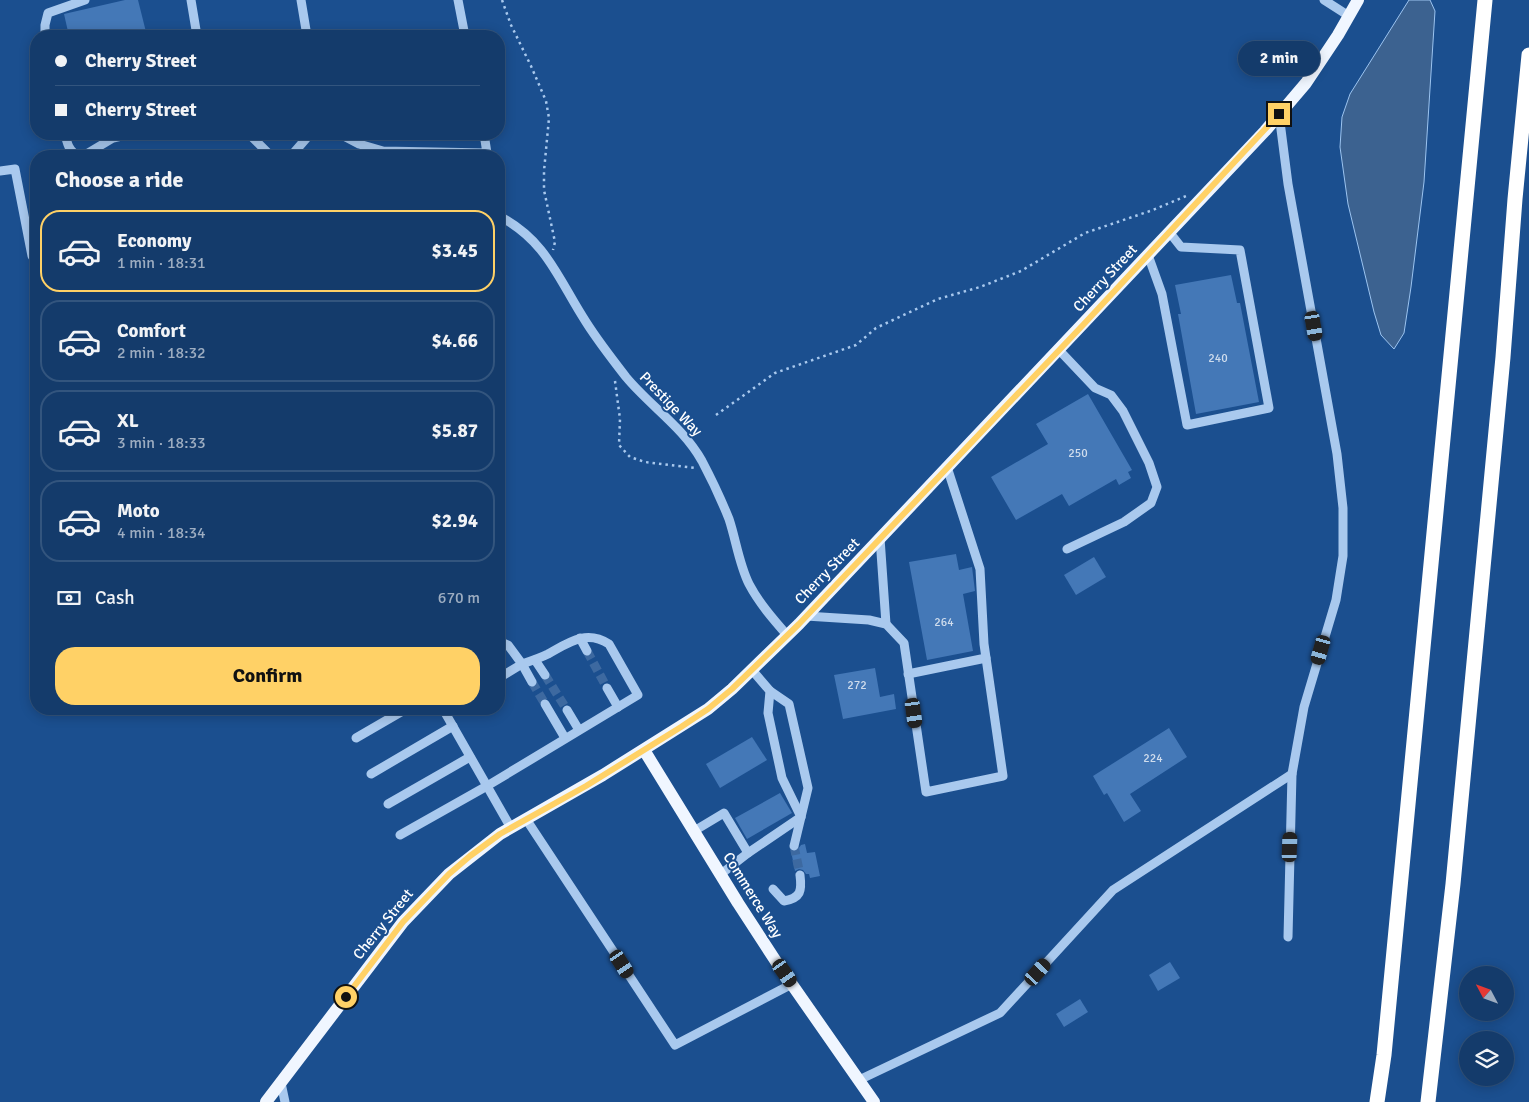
<!DOCTYPE html>
<meta charset="utf-8">
<style>
:root{--surface:#143b6b;--page:#214673;--text:#f1f3f6;--muted:#9dadc1;--line:#33557e;--accent:#ffd166}
body{margin:0;font-family:Signika,sans-serif;background:var(--page);color:var(--text);height:100vh;display:flex;flex-direction:column;font-size:19px;white-space:nowrap}
*{box-sizing:border-box;margin:0}
p{font-size:16px;color:var(--muted)}
.icon{flex:none;width:28px;height:28px;fill:none;stroke:currentColor;stroke-width:2;stroke-linecap:round;stroke-linejoin:round}
.map{position:relative;flex:1;overflow:hidden}
.drawer{position:absolute;left:30px;top:150px;width:475px;height:565px;display:flex;flex-direction:column;background:var(--surface);border-radius:20px;box-shadow:0 2px 12px #0003,0 0 0 1px var(--line)}
.drawer>*{flex:none}
.top-card{position:absolute;left:30px;top:30px;width:475px;height:110px;border-radius:20px;box-shadow:0 2px 12px #0003,0 0 0 1px var(--line);display:grid;align-content:center;height:110px;padding:0 25px;background:var(--surface)}
.needle{width:32px;rotate:311deg}
.fabs{position:absolute;left:1459px;top:966px;display:grid;gap:10px}
.fabs a{display:grid;place-items:center;width:55px;height:55px;border-radius:50%;background:var(--surface);box-shadow:0 2px 12px #0003,0 0 0 1px var(--line);font-size:25px}
.end{position:absolute;width:22px;height:22px;margin:-11px;border:6px solid #ffd166;background:#111;box-shadow:0 0 0 2px #111}
.from{border-radius:50%}
.bubble{position:absolute;height:35px;border-radius:18px;background:var(--surface);box-shadow:0 2px 12px #0003,0 0 0 1px var(--line);font-size:16px;font-weight:800;line-height:35px;text-align:center}
.car{position:absolute;width:15px;height:30px;margin:-15px -8px;border-radius:6px;box-shadow:0 0 4px 1px #0007;background:linear-gradient(#222 24%,#8ab4d8 0 40%,#222 0 76%,#8ab4d8 0 86%,#222 0)}
.top-card b{display:flex;align-items:center;gap:18px;height:48px;font-size:19px}
.top-card b+b{border-top:1px solid var(--line)}
.top-card i{width:12px;height:12px;background:var(--text)}
ul{padding:0;list-style:none}
li{display:flex;align-items:center;gap:15px;height:82px;margin:0 10px 8px;padding:0 15px;border:2px solid var(--line);border-radius:20px}
li div{flex:1}
li b{display:block;font-size:19px}
li em{font-style:normal;font-weight:800}
li.selected{border-color:var(--accent)}
li>.icon{width:45px;height:45px;stroke-width:1.5}
h2{padding:0 25px;font-size:22px;line-height:60px}
.pay{display:flex;align-items:center;gap:12px;height:55px;padding:0 25px;font-size:19px}
.pay p{margin-inline-start:auto}
.action{display:flex;gap:10px;margin-top:auto;padding:10px 25px}
.action a{flex:1;height:58px;border-radius:20px;background:var(--accent);color:#111;font-size:20px;font-weight:800;line-height:58px;text-align:center}
.map>svg:first-child{display:block}
</style>
<div class="map">
<svg width="1529" height="1102" viewBox="0 0 1529 1102">
<rect width="100%" height="100%" fill="#1b4f8f"/>
<!-- water -->
<path fill="#3c6290" stroke="#9cc4f0" d="M1409,0H1430L1435,11L1424,182L1411,287L1404,333L1394,349L1381,335L1374,312L1348,204L1340,147L1342,117L1350,94Z"/>
<!-- building -->
<g fill="#4478b7">
<path d="M125,0H138L147,36H69L64,14Z"/>
<path d="M1231,275L1237,303H1240L1259,402L1196,414L1178,314H1181L1175,285Z"/>
<path d="M1088,394L1132,470L1128,472L1131,478L1119,485L1116,479L1069,506L1062,494L1016,520L991,477L1048,444L1036,424Z"/>
<path d="M956,554L959,570L972,567L975,591L963,594L973,651L927,660L909,562Z"/>
<path d="M1094,557L1106,577L1076,595L1064,575Z"/>
<path d="M875,668L880,697L894,694L896,709L843,719L834,675Z"/>
<path d="M1169,728L1187,757L1130,794L1141,811L1124,822L1107,793L1104,795L1093,776Z"/>
<path d="M752,737L767,760L720,788L706,764Z"/>
<path d="M780,793L792,813L747,839L735,818Z"/>
<path d="M805,844L807,853L815,852L820,876L810,878L809,874H806L803,870L799,869L795,871L791,851L796,852L801,845Z"/>
<path d="M1170,962L1180,978L1158,991L1149,975Z"/>
<path d="M1080,999L1088,1012L1064,1027L1056,1014Z"/>
</g>
<g fill="none" stroke-linecap="round" stroke-linejoin="round">
<!-- minor-tunnel -->
<g stroke="#3d69a0" stroke-width="9" stroke-dasharray="9 4.5" stroke-linecap="butt">
<path d="M587,651L607,688"/>
<path d="M545,675L567,710"/>
<path d="M532,682L545,704"/>
<path d="M794,846L800,875"/>
</g>
<!-- path -->
<g stroke="#a9c9ee" stroke-width="2.5" stroke-dasharray="2.5 4" stroke-linecap="butt">
<path d="M502,0L511,25L531,66L546,101L549,118L544,171V190L555,242L553,250"/>
<path d="M615,381L620,419L619,445L630,457L645,462L695,468"/>
<path d="M716,415L775,373L856,345L876,328L938,299L980,287L1021,271L1085,233L1153,210L1186,196"/>
</g>
<!-- minor -->
<g stroke="#a9c9ee" stroke-width="9">
<path d="M191,0L197,36"/>
<path d="M301,0L307,36"/>
<path d="M458,0L465,36"/>
<path d="M1324,0L1349,16"/>
<path d="M45,36V25L48,13L85,0"/>
<path d="M1279,114L1288,184L1337,454L1343,508V556L1336,600L1304,707L1292,774L1288,937"/>
<path d="M65,134C67,143 69,152 79,156"/>
<path d="M249,134L271,156"/>
<path d="M340,134L359,144L383,151L487,153L484,134"/>
<path d="M83,156L113,138L130,134"/>
<path d="M291,156L310,134"/>
<path d="M0,171L15,169L32,256L36,261"/>
<path d="M499,216C547,241 558,279 586,322C598,341 612,359 626,377C650,406 683,427 702,461C712,480 721,499 729,519C736,540 739,564 749,584C759,603 773,619 787,635"/>
<path d="M1148,255L1162,294L1187,425L1269,408L1240,250L1181,247L1170,233"/>
<path d="M1059,350L1095,388L1111,395L1123,411L1149,463L1157,487L1151,503L1124,522L1067,549"/>
<path d="M880,538L886,624"/>
<path d="M806,616L869,620L886,624L904,643L926,792L1003,776L984,644L980,569L947,467"/>
<path d="M580,638L587,651"/>
<path d="M499,641L508,645L522,664L499,678"/>
<path d="M535,660L545,675"/>
<path d="M908,674L986,658"/>
<path d="M607,688L618,707"/>
<path d="M770,691L789,704L808,788L794,846"/>
<path d="M545,704L565,738"/>
<path d="M443,709L511,828"/>
<path d="M567,710L579,730"/>
<path d="M356,738L406,709"/>
<path d="M371,774L453,726"/>
<path d="M388,804L470,757"/>
<path d="M526,819L675,1045L792,984"/>
<path d="M694,831L724,813L748,853L721,874"/>
<path d="M400,835L487,786L638,695L609,644C586,629 568,643 548,654C540,658 531,661 522,664L532,682"/>
<path d="M748,853L801,817L782,778L768,713L770,691L752,670"/>
<path d="M773,889L784,901C801,898 802,891 800,875"/>
<path d="M859,1080L1000,1013L1113,890L1292,774"/>
<path d="M281,1083L285,1102"/>
</g>
<!-- major -->
<g stroke="#f0f6ff" stroke-width="12">
<path d="M644,750L738,903L777,963L874,1102"/>
<path d="M266,1102L403,922L449,874L500,834L603,775L708,709L732,689L799,624L1265,131L1306,83L1338,35L1358,0"/>
</g>
<!-- highway -->
<g stroke="#fff" stroke-width="15">
<path d="M1377,1102L1384,1055L1485,0"/>
<path d="M1428,1102L1453,884L1503,357L1515,199L1529,55"/>
</g>
</g>
<g fill="none" stroke-linecap="round" stroke-linejoin="round">
<!-- route -->
<path stroke="#ffd166" stroke-width="6" d="M346,997L403,922L449,874L470,856L500,834L586,786L681,727L708,709L732,689L799,624L1083,325L1279,114"/>
</g>
<g text-anchor="middle" dominant-baseline="central" stroke-width="4" stroke-linejoin="round" paint-order="stroke">
<!-- number labels -->
<g font-size="12" fill="#d0dded">
<text x="1218" y="358">240</text>
<text x="1078" y="453">250</text>
<text x="944" y="622">264</text>
<text x="857" y="685">272</text>
<text x="1153" y="758">224</text>
</g>
<!-- street labels -->
<g font-size="15" fill="#fff" stroke="#1b4f8f">
<text transform="translate(1105 278) rotate(-47)">Cherry Street</text>
<text transform="translate(671 404) rotate(46)">Prestige Way</text>
<text transform="translate(827 571) rotate(-46)">Cherry Street</text>
<text transform="translate(753 895) rotate(58)">Commerce Way</text>
<text transform="translate(383 924) rotate(-51)">Cherry Street</text>
</g>
</g>
</svg>
<div class="fabs">
<a><svg class="needle" viewBox="-14 -14 28 28"><path d="M0-13l5 13h-10z" fill="#e53935"/><path d="M0 13l5-13h-10z" fill="#9dadc1"/></svg></a>
<a><svg class="icon" aria-label="layers" viewBox="0 0 24 24"><path d="M12 4l9 5-9 5-9-5zM3 14l9 5 9-5"/></svg></a>
</div>
<i class="end from" style="left:346px;top:997px"></i>
<i class="end" style="left:1279px;top:114px"></i>
<div class="bubble" style="left:1238px;top:41px;width:82px">2 min</div>
<i class="car" style="left:1314px;top:326px;rotate:170deg"></i>
<i class="car" style="left:1321px;top:650px;rotate:196deg"></i>
<i class="car" style="left:914px;top:713px;rotate:172deg"></i>
<i class="car" style="left:1290px;top:847px;rotate:2deg"></i>
<i class="car" style="left:622px;top:964px;rotate:147deg"></i>
<i class="car" style="left:1038px;top:972px;rotate:42deg"></i>
<i class="car" style="left:785px;top:973px;rotate:145deg"></i>
<div class="top-card">
<b><i class="from"></i>Cherry Street</b>
<b><i></i>Cherry Street</b>
</div>
<section class="drawer">
<h2>Choose a ride</h2>
<ul>
<li class="selected"><svg class="icon" aria-label="car" viewBox="0 0 24 24"><path d="M5 17H2v-5l4-1 3-4h7l3 4 3 1v5h-3M9 17h6M6 11h13"/><circle cx="7" cy="17" r="2"/><circle cx="17" cy="17" r="2"/></svg><div><b>Economy</b><p>1 min · 18:31</p></div><em>$3.45</em></li>
<li><svg class="icon" aria-label="car" viewBox="0 0 24 24"><path d="M5 17H2v-5l4-1 3-4h7l3 4 3 1v5h-3M9 17h6M6 11h13"/><circle cx="7" cy="17" r="2"/><circle cx="17" cy="17" r="2"/></svg><div><b>Comfort</b><p>2 min · 18:32</p></div><em>$4.66</em></li>
<li><svg class="icon" aria-label="car" viewBox="0 0 24 24"><path d="M5 17H2v-5l4-1 3-4h7l3 4 3 1v5h-3M9 17h6M6 11h13"/><circle cx="7" cy="17" r="2"/><circle cx="17" cy="17" r="2"/></svg><div><b>XL</b><p>3 min · 18:33</p></div><em>$5.87</em></li>
<li><svg class="icon" aria-label="car" viewBox="0 0 24 24"><path d="M5 17H2v-5l4-1 3-4h7l3 4 3 1v5h-3M9 17h6M6 11h13"/><circle cx="7" cy="17" r="2"/><circle cx="17" cy="17" r="2"/></svg><div><b>Moto</b><p>4 min · 18:34</p></div><em>$2.94</em></li>
</ul>
<div class="pay"><svg class="icon" aria-label="cash" viewBox="0 0 24 24"><path d="M3 7h18v10H3z"/><circle cx="12" cy="12" r="2"/></svg>Cash<p>670 m</p></div>
<div class="action"><a>Confirm</a></div>
</section>
</div>
